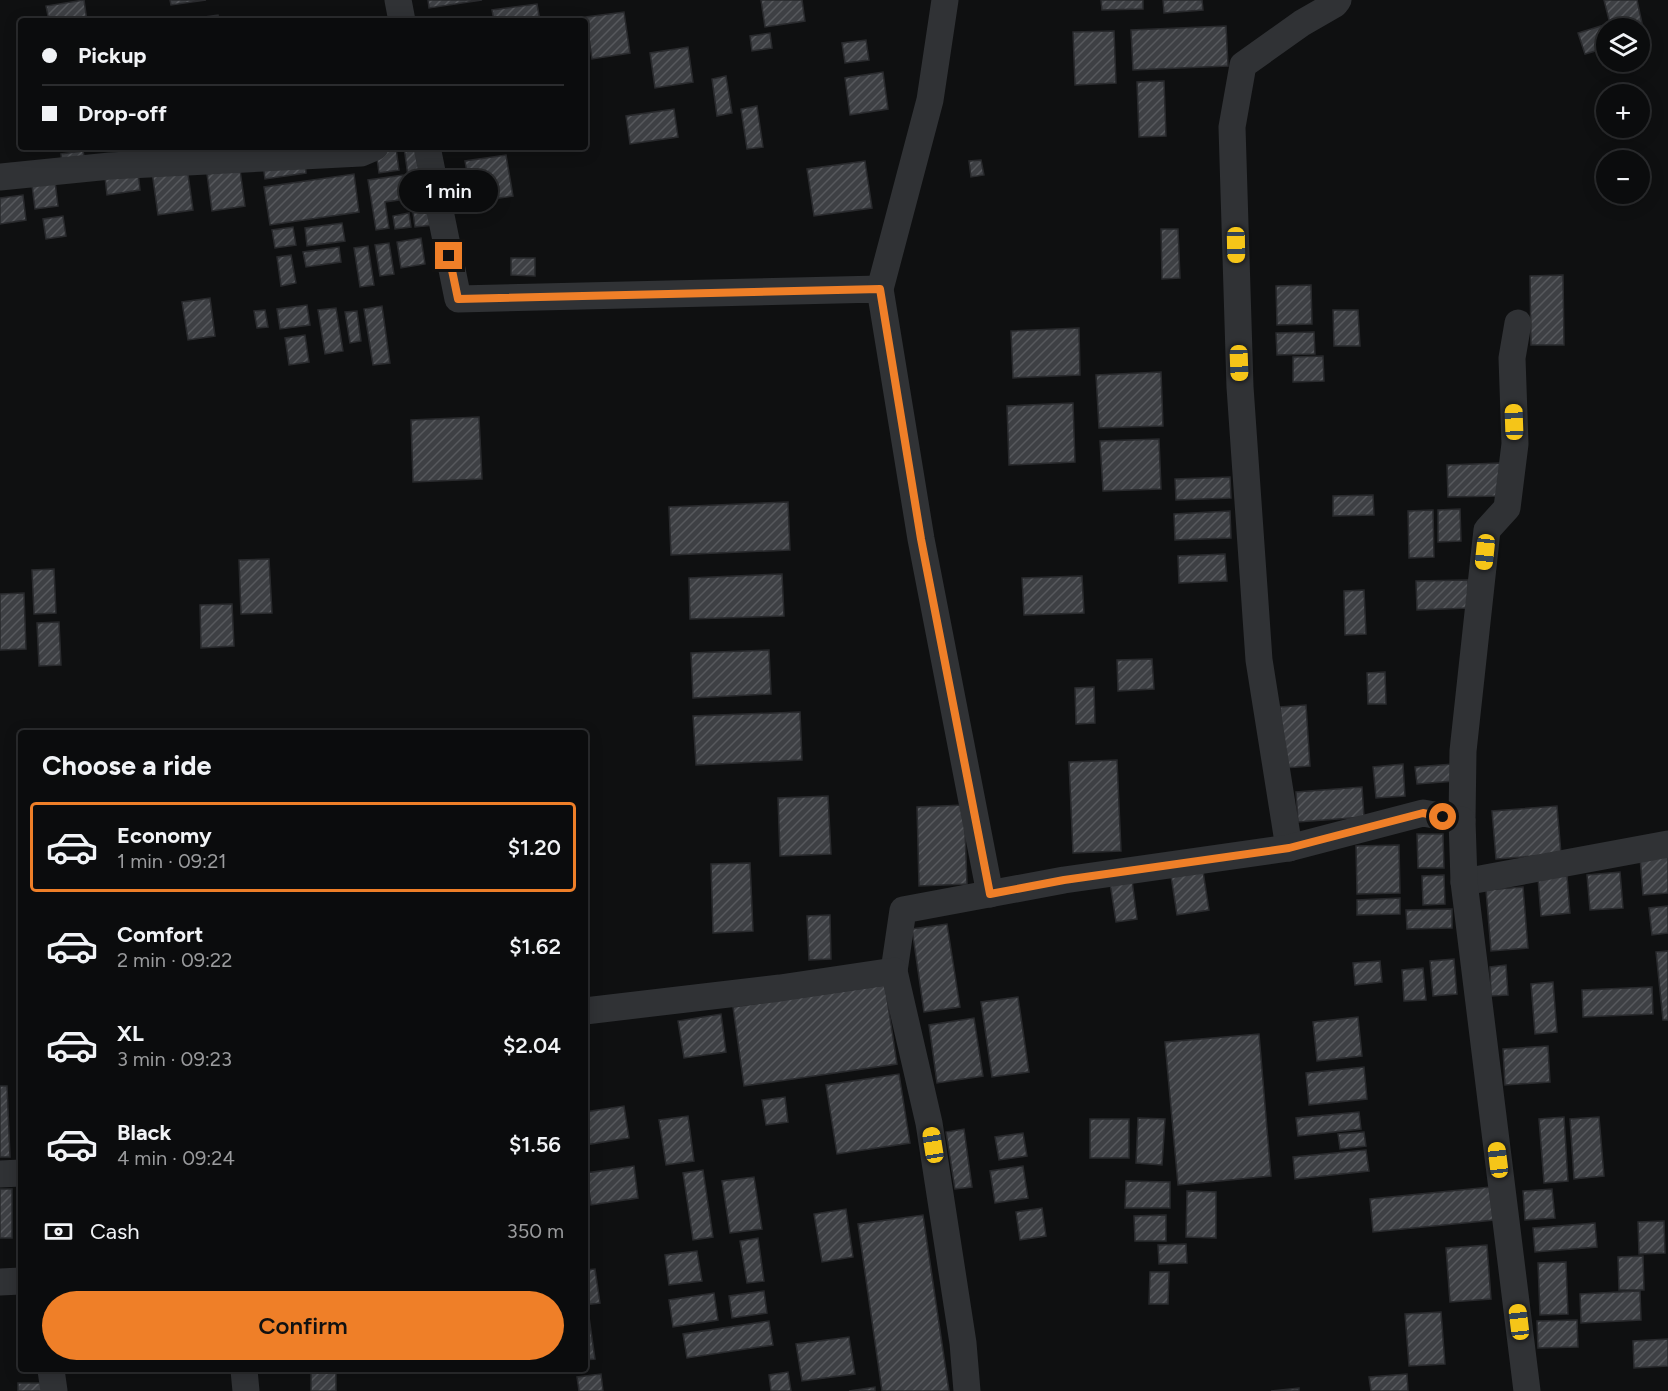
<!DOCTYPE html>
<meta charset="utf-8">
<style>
:root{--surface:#0b0c0d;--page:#191a1b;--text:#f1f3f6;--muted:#9a9b9d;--line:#2b2c2e;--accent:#ef7f28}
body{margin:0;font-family:Figtree,sans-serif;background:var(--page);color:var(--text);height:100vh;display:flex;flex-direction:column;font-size:22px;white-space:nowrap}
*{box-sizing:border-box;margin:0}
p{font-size:20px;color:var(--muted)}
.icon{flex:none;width:33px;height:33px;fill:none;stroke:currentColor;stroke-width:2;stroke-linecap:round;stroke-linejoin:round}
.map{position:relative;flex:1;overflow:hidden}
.details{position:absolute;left:18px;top:730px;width:570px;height:642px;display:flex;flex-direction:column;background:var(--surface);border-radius:6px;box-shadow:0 3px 15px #0003,0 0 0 2px var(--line)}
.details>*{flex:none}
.guide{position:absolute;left:18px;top:18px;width:570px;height:132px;border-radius:6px;box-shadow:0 3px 15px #0003,0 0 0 2px var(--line);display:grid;align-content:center;height:132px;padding:0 24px;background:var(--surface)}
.buttons{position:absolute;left:1596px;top:18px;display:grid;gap:12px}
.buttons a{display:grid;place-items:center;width:54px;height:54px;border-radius:50%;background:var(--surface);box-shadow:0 3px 15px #0003,0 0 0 2px var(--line);font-size:30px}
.end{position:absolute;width:27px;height:27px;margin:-14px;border:8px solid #ef7f28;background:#111;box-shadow:0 0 0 3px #111}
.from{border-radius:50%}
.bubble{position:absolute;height:42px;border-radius:21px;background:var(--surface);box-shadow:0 3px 15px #0003,0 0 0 2px var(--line);font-size:20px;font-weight:600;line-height:42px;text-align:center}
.car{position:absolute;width:18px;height:36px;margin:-18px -9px;border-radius:8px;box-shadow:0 0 4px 2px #0007;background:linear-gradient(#f5c518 24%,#345 0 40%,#f5c518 0 76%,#345 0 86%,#f5c518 0)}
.guide b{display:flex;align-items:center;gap:21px;height:57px;font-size:22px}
.guide b+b{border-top:2px solid var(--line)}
.guide i{width:15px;height:15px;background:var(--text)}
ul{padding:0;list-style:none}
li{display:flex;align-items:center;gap:18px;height:90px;margin:0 12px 9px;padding:0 12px;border:3px solid transparent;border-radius:6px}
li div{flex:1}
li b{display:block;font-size:22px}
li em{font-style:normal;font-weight:600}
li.current{border-color:var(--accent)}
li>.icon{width:54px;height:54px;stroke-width:1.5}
h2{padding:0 24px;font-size:27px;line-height:72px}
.pay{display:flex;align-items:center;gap:15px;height:66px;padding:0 24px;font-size:22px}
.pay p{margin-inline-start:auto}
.cta{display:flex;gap:12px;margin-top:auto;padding:12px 24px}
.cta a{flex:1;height:69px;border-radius:36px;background:var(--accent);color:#111;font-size:24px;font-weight:600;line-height:69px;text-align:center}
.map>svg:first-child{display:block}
</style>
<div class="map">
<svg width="1668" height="1391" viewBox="0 0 1668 1391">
<defs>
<pattern id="building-hatch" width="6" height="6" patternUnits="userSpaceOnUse" patternTransform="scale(1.5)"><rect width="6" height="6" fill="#3e4044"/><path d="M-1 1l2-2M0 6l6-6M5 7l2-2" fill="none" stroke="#57595d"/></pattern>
</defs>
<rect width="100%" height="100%" fill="#0f1011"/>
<!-- building -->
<g fill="url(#building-hatch)" stroke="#292a2d" stroke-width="1.5">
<path d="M84,0L87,21H49L46,6Z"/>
<path d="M170,0H206L171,5Z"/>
<path d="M428,0H482L429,8Z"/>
<path d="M761,0H802L805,21L765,27Z"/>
<path d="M1101,0H1143V9L1102,10Z"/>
<path d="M1163,0H1202L1203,10L1164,13Z"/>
<path d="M1604,0H1637L1646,42L1640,43V28H1611Z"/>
<path d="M537,4L540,21H494L492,10Z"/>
<path d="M624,12L630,53L592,59L586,17Z"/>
<path d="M218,15L219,21H176Z"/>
<path d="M1604,25L1606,35V48L1585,54L1578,33Z"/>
<path d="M1226,26L1228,66L1133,70L1131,30Z"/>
<path d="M1114,31L1116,83L1075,85L1073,32Z"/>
<path d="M770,33L772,48L752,51L750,36Z"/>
<path d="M866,40L869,60L845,63L842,43Z"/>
<path d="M688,47L693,82L655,88L650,53Z"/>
<path d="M883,72L888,109L850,115L845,78Z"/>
<path d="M726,76L732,113L717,116L712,79Z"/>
<path d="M1164,81L1166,136L1139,137L1137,82Z"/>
<path d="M585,84L589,110H585Z"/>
<path d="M757,106L763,147L747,149L741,109Z"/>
<path d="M674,109L678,137L630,144L626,116Z"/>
<path d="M404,147H422L434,225L415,227Z"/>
<path d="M396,148L399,170L379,173L376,151Z"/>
<path d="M83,151L85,161L62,164L61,154Z"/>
<path d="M506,155L513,196L472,202L465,161Z"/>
<path d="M305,159L306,173L265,179L263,164Z"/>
<path d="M981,160L984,175L971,177L969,161Z"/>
<path d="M865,161L872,208L814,216L807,169Z"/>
<path d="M187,167L193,210L158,215L152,172Z"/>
<path d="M240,170L245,206L212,211L207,174Z"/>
<path d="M138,172L140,190L107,195L105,177Z"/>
<path d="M354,174L359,212L270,225L264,187Z"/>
<path d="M403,175L406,199L385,202L389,228L376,230L368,180Z"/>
<path d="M55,181L58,206L35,209L32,185Z"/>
<path d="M23,195L26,220L0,224V198Z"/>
<path d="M409,213L411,227L395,229L393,216Z"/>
<path d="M63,216L66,236L46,239L43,219Z"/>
<path d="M342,223L345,241L307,246L305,228Z"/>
<path d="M293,227L296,245L275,248L272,230Z"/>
<path d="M1161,229H1178L1180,278L1162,279Z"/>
<path d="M421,238L425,264L401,268L397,242Z"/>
<path d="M389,243L394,274L380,276L375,245Z"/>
<path d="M368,246L374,285L360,287L354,248Z"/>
<path d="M339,247L341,262L306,267L303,252Z"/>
<path d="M291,255L296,283L281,286L277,257Z"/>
<path d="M511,258H535V276L511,275Z"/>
<path d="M1563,275L1564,345H1531L1530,276Z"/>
<path d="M1311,285L1312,324L1277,325L1276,286Z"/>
<path d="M210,298L215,336L188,340L182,302Z"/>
<path d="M307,305L310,325L280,329L277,309Z"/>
<path d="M382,306L390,363L373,365L364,309Z"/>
<path d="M336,308L343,351L325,354L318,310Z"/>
<path d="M265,310L268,327L257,328L254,311Z"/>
<path d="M1333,310H1358L1360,346H1334Z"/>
<path d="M357,311L361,341L350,343L345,312Z"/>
<path d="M1079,328L1080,375L1013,378L1011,331Z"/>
<path d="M1314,332L1315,354L1277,355L1276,333Z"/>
<path d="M305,335L309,362L289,365L285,338Z"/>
<path d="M1323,356L1324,381L1293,382V357Z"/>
<path d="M1161,372L1163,426L1099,428L1096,375Z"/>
<path d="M1073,403L1075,462L1009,465L1007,406Z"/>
<path d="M479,417L482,479L413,482L411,420Z"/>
<path d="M1159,439L1161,489L1103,491L1100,441Z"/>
<path d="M1500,463L1501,496L1448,497L1447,465Z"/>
<path d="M1230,477L1231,498L1176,500L1175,479Z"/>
<path d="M1373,495L1374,515L1333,516V496Z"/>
<path d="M788,502L790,550L671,555L669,507Z"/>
<path d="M1460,509L1461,541L1438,542V510Z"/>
<path d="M1433,510L1434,557L1409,558L1408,511Z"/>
<path d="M1230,511L1231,538L1175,540L1174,514Z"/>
<path d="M1225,554L1227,581L1179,583L1178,556Z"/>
<path d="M269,559L272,613L241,614L239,560Z"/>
<path d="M54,569L56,613L34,614L32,570Z"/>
<path d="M782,574L784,616L690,619L689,578Z"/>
<path d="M1082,576L1084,613L1024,615L1022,578Z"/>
<path d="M1468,580L1469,608L1417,610L1416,581Z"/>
<path d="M1364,590L1366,634L1345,635L1344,591Z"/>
<path d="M24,593L26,649L0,650V594Z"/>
<path d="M232,604L234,646L201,648L200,605Z"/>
<path d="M59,622L61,665L39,666L37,623Z"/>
<path d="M769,650L771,694L693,698L691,653Z"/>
<path d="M1152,659L1154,689L1118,691L1117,660Z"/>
<path d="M1385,672L1386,704H1368L1367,673Z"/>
<path d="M1094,687L1095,723L1076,724L1075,688Z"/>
<path d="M1306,705L1310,766L1285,768L1280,707Z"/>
<path d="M800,712L802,760L696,765L693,716Z"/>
<path d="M1117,760L1121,851L1073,853L1069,762Z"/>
<path d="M1403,764L1405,796L1376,798L1373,767Z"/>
<path d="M1453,764L1455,781L1417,784L1415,767Z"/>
<path d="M1362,787L1364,817L1298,822L1296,792Z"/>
<path d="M828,796L831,854L780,856L778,798Z"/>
<path d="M964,805L967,884L919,886L917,807Z"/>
<path d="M1557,806L1561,854L1496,859L1492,811Z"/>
<path d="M1417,834H1443L1444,868H1418Z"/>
<path d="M1399,845L1400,893L1357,894L1356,846Z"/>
<path d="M1668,855V893L1643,895L1640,857Z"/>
<path d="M750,863L753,931L713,933L711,864Z"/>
<path d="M1203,871L1209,910L1177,915L1171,876Z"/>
<path d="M1620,872L1623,908L1590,910L1587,875Z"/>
<path d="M1444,875L1445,904L1423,905L1422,876Z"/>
<path d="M1567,876L1570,913L1541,916L1538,878Z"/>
<path d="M1132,880L1137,919L1116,922L1110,883Z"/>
<path d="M1523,887L1528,948L1491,951L1486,890Z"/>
<path d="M1400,898V914L1357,915V900Z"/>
<path d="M1668,906V933L1652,935L1649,908Z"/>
<path d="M1452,909V928L1407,929L1406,910Z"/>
<path d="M830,915L831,959L809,960L807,916Z"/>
<path d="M947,924L960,1007L924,1012L912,929Z"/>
<path d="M1668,951V1020H1663L1656,952Z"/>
<path d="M1454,959L1457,994L1433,996L1430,961Z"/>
<path d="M1380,961L1382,982L1355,985L1353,963Z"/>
<path d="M1506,965L1508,995L1491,996L1490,967Z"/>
<path d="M1423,968L1426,1000L1404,1001L1402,970Z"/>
<path d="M1553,982L1557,1032L1535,1034L1531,984Z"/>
<path d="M885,985L897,1064L744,1086L733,1007Z"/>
<path d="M1652,987L1653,1014L1583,1017L1582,990Z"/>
<path d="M1018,997L1029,1072L992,1077L981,1002Z"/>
<path d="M721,1014L726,1052L684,1058L678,1021Z"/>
<path d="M1358,1017L1362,1056L1317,1061L1313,1022Z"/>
<path d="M974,1018L983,1076L937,1083L929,1025Z"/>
<path d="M1259,1034L1271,1176L1178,1185L1165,1042Z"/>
<path d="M1548,1046L1550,1082L1505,1085L1503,1049Z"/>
<path d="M1364,1067L1367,1099L1309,1105L1306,1073Z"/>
<path d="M899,1074L910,1143L837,1154L826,1085Z"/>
<path d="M0,1086H7L10,1157H0Z"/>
<path d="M785,1097L788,1122L766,1125L762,1100Z"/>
<path d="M624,1106L629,1138L585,1145V1112Z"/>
<path d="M1359,1112L1361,1129L1298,1136L1296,1118Z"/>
<path d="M688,1116L694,1161L666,1165L659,1120Z"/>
<path d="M1564,1117L1568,1181L1544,1183L1539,1119Z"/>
<path d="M1599,1117L1604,1176L1574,1179L1570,1119Z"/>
<path d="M1138,1118L1165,1119L1162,1165L1136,1163Z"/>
<rect x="1090" y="1119" width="39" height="39"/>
<path d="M964,1129L972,1187L955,1189L946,1132Z"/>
<path d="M1364,1132L1366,1146L1340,1149L1338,1134Z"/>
<path d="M1023,1133L1027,1156L999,1160L995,1137Z"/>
<path d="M1366,1150L1369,1171L1295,1179L1293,1157Z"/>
<path d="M634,1166L638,1198L591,1205L586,1173Z"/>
<path d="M1023,1166L1028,1198L995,1203L990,1171Z"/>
<path d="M703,1170L713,1237L693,1240L683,1173Z"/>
<path d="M754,1177L762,1229L730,1233L722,1181Z"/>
<path d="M1126,1181L1170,1182V1208H1125Z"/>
<path d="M1490,1187L1494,1220L1373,1232L1370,1199Z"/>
<rect x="0" y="1189" width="12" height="49"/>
<path d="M1552,1189L1555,1218L1525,1220L1523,1191Z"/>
<path d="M1187,1191L1216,1192V1238L1186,1237Z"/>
<path d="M1042,1208L1046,1236L1020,1240L1016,1212Z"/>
<path d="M846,1209L853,1257L822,1262L814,1214Z"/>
<path d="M923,1215L949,1391H882L858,1224Z"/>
<path d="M1166,1215V1241H1135L1134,1216Z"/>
<path d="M1664,1221L1665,1253L1639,1254L1638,1222Z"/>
<path d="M1595,1223L1597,1247L1535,1252L1533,1228Z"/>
<path d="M758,1238L764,1281L747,1283L740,1241Z"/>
<path d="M1186,1244L1187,1263L1159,1264L1158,1245Z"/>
<path d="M1487,1245L1491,1299L1450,1302L1446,1248Z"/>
<path d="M697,1251L702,1281L669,1285L665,1255Z"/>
<path d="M1643,1256L1644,1290H1619L1618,1257Z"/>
<path d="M1566,1262L1568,1314L1540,1315L1538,1263Z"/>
<path d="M595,1269L600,1303L585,1305V1270Z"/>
<path d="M1150,1272H1169L1168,1304H1149Z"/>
<path d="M764,1291L767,1313L732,1318L729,1296Z"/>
<path d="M1640,1291L1641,1320L1581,1323L1580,1294Z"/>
<path d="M714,1293L718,1320L673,1327L669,1300Z"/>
<path d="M1441,1312L1445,1364L1409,1366L1405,1314Z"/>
<path d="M585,1317H589L595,1359L585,1360Z"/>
<path d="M1577,1320L1578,1347L1538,1348L1537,1321Z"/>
<path d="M769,1321L773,1345L687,1358L683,1334Z"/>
<path d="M849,1337L855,1374L802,1381L796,1344Z"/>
<path d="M1668,1339V1366L1634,1368L1633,1341Z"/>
<rect x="311" y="1370" width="25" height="21"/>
<path d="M788,1372L791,1391H771L769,1375Z"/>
<path d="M601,1374L603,1391H579L577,1377Z"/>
<path d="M1407,1374L1408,1391H1371L1369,1377Z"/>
<rect x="18" y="1383" width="26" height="8"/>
<path d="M875,1387V1391H849Z"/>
<path d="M1299,1388V1391H1271Z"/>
</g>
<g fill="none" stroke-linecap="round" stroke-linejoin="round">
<!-- street -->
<g stroke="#303235" stroke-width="27">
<path d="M398,0L402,21"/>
<path d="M427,147L458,299L880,289L921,539L990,894"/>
<path d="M0,177L110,166L361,153L375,147"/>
<path d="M880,289L930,100L945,0"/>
<path d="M1462,820L1463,751L1487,530L1507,508L1515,444L1512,358L1518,323"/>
<path d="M1289,848L1259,660L1240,387L1232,127L1243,65L1302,23L1335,4L1338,0"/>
<path d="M1464,882L1668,844"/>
<path d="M894,971L903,910L1064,880L1289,848L1423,813L1462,820L1464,882L1527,1391"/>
<path d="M585,1011L780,988L894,971L929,1123L963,1343L967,1391"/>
<path d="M0,1174L21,1173"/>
<path d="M0,1282L21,1281"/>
<path d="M51,1370L54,1391"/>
<path d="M244,1370L246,1391"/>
</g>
</g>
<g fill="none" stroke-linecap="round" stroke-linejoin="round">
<!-- route -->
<path stroke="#ef7f28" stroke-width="8" d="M449,256L458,299L880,289L921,539L990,894L1064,880L1289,848L1423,813L1443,817"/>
</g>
</svg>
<div class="buttons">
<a><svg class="icon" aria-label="layers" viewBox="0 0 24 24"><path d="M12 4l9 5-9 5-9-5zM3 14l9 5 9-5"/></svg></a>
<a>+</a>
<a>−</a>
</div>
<i class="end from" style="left:1443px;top:817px"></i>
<i class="end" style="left:449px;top:256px"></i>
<div class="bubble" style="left:399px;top:170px;width:99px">1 min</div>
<i class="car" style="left:1236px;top:245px;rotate:179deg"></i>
<i class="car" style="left:1239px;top:363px;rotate:178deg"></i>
<i class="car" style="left:1514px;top:422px;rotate:358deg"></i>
<i class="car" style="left:1485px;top:552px;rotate:186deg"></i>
<i class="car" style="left:933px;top:1145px;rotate:351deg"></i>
<i class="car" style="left:1498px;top:1160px;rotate:353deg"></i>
<i class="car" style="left:1519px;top:1322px;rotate:353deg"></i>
<div class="guide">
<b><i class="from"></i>Pickup</b>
<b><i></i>Drop-off</b>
</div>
<section class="details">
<h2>Choose a ride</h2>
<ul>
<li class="current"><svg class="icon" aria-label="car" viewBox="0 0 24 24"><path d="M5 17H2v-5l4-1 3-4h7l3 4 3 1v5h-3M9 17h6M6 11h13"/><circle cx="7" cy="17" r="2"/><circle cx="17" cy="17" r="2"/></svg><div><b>Economy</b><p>1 min · 09:21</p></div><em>$1.20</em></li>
<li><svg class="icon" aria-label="car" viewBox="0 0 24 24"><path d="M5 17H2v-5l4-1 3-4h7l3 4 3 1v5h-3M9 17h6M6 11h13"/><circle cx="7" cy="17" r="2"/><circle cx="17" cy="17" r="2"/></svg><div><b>Comfort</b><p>2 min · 09:22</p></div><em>$1.62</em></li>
<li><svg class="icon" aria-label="car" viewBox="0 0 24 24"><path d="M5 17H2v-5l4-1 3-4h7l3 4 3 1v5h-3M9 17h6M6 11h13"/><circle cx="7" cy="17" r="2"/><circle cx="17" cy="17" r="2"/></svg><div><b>XL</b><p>3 min · 09:23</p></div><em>$2.04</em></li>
<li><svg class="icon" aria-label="car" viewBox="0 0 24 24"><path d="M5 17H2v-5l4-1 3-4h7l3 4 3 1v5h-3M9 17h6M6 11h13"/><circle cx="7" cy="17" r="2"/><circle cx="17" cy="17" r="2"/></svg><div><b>Black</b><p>4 min · 09:24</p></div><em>$1.56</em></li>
</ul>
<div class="pay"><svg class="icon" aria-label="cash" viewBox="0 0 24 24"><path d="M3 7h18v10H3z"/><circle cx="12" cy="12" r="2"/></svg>Cash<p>350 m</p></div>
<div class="cta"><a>Confirm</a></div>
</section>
</div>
